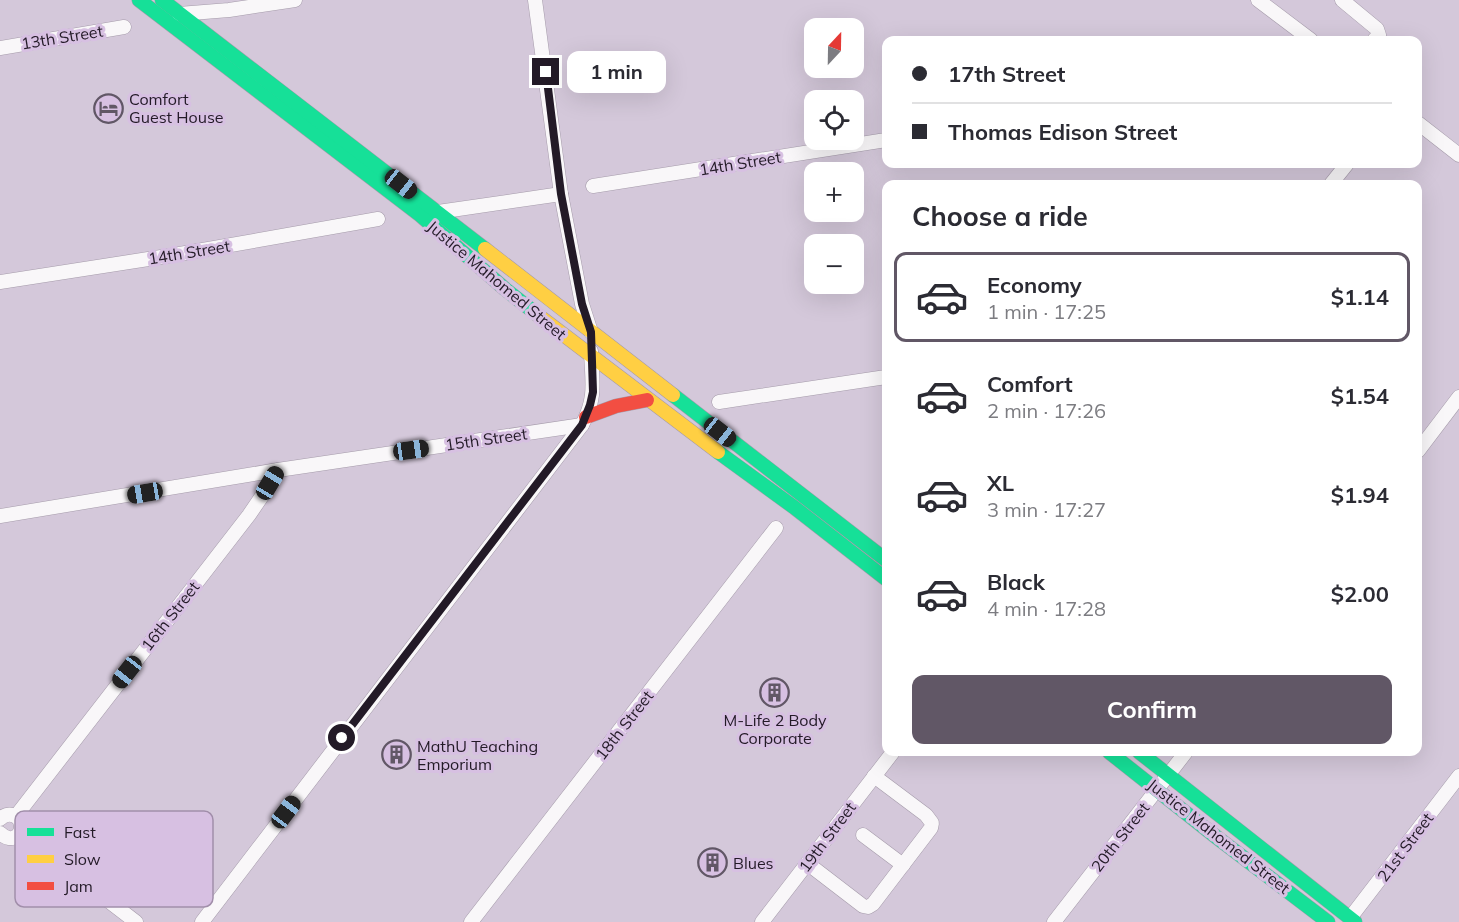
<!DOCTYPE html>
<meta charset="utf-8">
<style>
:root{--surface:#fff;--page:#f7f7f7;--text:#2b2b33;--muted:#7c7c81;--line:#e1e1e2;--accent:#615766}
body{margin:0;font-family:Mulish,sans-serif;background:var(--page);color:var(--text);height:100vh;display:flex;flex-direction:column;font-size:22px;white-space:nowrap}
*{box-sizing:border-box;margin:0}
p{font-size:20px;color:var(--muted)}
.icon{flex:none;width:33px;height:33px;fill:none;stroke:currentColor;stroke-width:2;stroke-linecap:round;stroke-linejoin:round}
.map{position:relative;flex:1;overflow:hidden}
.side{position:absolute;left:882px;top:180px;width:540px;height:576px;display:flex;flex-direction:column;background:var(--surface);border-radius:12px;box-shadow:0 6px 24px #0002}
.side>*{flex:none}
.top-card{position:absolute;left:882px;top:36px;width:540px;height:132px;border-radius:12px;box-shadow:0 6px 24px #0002;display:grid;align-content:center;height:132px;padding:0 30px;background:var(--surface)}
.needle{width:39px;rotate:22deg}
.tools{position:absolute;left:804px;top:18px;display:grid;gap:12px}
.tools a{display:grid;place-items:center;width:60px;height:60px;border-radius:12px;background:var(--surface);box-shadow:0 6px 24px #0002;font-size:30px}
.end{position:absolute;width:27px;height:27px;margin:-14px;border:8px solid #231a27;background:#fff;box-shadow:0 0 0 3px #fff}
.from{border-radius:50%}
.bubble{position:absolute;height:42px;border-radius:12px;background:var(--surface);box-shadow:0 6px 24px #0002;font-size:20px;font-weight:700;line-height:42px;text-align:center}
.car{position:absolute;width:18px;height:36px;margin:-18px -9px;border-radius:8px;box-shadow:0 0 4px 2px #0007;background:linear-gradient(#222 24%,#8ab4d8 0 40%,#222 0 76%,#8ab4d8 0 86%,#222 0)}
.top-card b{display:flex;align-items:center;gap:21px;height:57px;font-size:22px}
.top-card b+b{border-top:2px solid var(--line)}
.top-card i{width:15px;height:15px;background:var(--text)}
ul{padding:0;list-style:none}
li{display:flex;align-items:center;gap:18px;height:90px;margin:0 12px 9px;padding:0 18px;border:3px solid transparent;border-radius:12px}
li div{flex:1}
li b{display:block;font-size:22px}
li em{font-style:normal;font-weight:700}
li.current{border-color:var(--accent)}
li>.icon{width:54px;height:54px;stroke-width:1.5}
h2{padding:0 30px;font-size:27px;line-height:72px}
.primary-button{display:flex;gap:12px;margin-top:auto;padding:12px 30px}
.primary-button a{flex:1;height:69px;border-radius:12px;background:var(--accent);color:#fff;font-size:24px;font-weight:700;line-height:69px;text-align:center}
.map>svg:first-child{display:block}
</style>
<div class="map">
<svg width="1459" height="922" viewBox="0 0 1459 922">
<rect width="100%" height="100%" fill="#d4c8da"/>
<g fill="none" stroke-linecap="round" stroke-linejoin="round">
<defs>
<g id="street">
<path d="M535,0L561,194L582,304L591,332"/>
<path d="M1258,0L1311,40"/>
<path d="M1342,0L1377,29L1379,35L1374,40"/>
<path d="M179,14L229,10L295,0"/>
<path d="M0,48L124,27"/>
<path d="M1418,123L1459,155"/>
<path d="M1331,184L1347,164"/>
<path d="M593,186L886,140"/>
<path d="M438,212L561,194"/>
<path d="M0,282L174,255L378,219"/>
<path d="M719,402L886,377"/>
<path d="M1418,451L1459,397"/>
<path d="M0,516L278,470L582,425"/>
<path d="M16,816L249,515L262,496L278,470"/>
<path d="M0,819C6,813 13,813 19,819C26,834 12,845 0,833"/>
<path d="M20,833L136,922"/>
<path d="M863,835L903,865"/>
<path d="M807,863L863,906L868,907L873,904L931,828L932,823L926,815L874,776"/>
<path d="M1350,918L1459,776"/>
<path d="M202,922L582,425C597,397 592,381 591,351"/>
<path d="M471,922L776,528"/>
<path d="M762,922L893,752"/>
<path d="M1054,922L1186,752"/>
</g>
<g id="fast">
<path d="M139,0L420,215L505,289L539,316"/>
<path d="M162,0L485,249"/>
<path d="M673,395L886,560"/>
<path d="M718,452L795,508L886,579"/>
<path d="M1109,752L1215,836L1328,922"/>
<path d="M1139,752L1355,922"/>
</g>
<g id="slow">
<path d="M485,249L673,395"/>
<path d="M539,316L718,452"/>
</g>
<path id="jam" d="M586,417L616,406L647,400"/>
</defs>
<!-- street casing -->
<use href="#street" stroke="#a59baa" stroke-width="15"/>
<!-- fast casing -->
<use href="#fast" stroke="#a59baa" stroke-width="15"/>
<!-- slow casing -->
<use href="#slow" stroke="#a59baa" stroke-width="15"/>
<!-- jam casing -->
<use href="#jam" stroke="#a59baa" stroke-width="15"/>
<!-- street -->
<use href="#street" stroke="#f9f7f9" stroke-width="14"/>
<!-- fast -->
<use href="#fast" stroke="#16e098" stroke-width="14"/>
<!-- slow -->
<use href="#slow" stroke="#ffcf43" stroke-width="14"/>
<!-- jam -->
<use href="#jam" stroke="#f24e42" stroke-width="14"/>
</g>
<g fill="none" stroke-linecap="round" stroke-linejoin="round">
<!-- route -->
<path stroke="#231a27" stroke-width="8" d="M342,738L582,425L590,405L593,392L591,332L582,304L561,194L546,72"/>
</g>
<!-- icons -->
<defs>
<symbol id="hotel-ring" viewBox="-11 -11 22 22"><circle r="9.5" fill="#d7c0e2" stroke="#615766" stroke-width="1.5"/><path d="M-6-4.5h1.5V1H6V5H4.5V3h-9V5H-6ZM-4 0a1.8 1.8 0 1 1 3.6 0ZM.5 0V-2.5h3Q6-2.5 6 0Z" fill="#615766"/></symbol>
<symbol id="building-ring" viewBox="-11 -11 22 22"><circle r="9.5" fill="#d7c0e2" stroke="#615766" stroke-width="1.5"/><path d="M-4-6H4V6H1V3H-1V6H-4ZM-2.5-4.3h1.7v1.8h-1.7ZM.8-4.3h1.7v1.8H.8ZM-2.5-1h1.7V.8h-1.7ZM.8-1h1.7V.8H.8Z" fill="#615766"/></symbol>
</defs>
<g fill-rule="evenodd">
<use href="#hotel-ring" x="92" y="92" width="33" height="33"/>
<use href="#building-ring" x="758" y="676" width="33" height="33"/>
<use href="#building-ring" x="380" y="738" width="33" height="33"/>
<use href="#building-ring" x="696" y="846" width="33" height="33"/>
</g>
<g text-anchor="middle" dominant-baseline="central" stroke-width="6" stroke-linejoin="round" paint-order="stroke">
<!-- street labels -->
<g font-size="16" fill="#231a27" stroke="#d7c0e2">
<text transform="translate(62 37) rotate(-9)">13th Street</text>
<text transform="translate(740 163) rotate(-9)">14th Street</text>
<text transform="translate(189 252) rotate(-9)">14th Street</text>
<text transform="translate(497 280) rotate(40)">Justice Mahomed Street</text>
<text transform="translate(486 439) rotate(-8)">15th Street</text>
<text transform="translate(170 616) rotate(-52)">16th Street</text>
<text transform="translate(624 725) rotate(-52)">18th Street</text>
<text transform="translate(1219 836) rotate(38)">Justice Mahomed Street</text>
<text transform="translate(827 837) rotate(-53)">19th Street</text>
<text transform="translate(1120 837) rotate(-52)">20th Street</text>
<text transform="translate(1405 847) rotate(-53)">21st Street</text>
</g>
<!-- poi labels -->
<g font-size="16" fill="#231a27" stroke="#d7c0e2" text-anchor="start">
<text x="129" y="99">Comfort<tspan x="129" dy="18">Guest House</tspan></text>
<text x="775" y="720" text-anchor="middle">M-Life 2 Body<tspan x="775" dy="18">Corporate</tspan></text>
<text x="417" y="746">MathU Teaching<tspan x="417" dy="18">Emporium</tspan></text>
<text x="733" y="863">Blues</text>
</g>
</g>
<!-- legend -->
<rect x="15" y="811" width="198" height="96" rx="9" fill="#d7c0e2" stroke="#a18eaa" stroke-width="1.5"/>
<rect x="27" y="828" width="27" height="8" fill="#16e098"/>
<rect x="27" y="855" width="27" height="8" fill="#ffcf43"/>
<rect x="27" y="882" width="27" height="8" fill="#f24e42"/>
<g font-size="16" fill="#231a27">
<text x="64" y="838">Fast</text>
<text x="64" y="865">Slow</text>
<text x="64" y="892">Jam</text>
</g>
</svg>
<div class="tools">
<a><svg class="needle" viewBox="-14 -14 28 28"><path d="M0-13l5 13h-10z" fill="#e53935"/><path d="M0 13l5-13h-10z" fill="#7c7c81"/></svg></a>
<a><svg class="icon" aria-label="locate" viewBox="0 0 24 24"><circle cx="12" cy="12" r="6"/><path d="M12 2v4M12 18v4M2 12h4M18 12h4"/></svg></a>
<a>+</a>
<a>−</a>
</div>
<i class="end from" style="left:342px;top:738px"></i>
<i class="end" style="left:546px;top:72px"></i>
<div class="bubble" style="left:567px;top:51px;width:99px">1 min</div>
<i class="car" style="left:401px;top:184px;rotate:128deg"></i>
<i class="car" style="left:720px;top:432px;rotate:128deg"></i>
<i class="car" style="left:411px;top:450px;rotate:82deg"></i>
<i class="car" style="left:270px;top:483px;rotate:31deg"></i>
<i class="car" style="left:145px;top:493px;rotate:260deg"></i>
<i class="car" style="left:127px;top:672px;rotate:218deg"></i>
<i class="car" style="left:286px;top:812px;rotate:37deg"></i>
<div class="top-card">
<b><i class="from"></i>17th Street</b>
<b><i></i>Thomas Edison Street</b>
</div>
<section class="side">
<h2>Choose a ride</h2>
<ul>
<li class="current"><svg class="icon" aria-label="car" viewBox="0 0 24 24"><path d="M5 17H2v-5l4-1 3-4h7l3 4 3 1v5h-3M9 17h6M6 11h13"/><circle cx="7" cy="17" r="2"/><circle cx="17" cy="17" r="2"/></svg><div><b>Economy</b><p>1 min · 17:25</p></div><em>$1.14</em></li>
<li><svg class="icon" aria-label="car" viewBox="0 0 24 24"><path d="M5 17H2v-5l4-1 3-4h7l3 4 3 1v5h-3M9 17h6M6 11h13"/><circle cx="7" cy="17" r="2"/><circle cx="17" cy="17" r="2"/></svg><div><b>Comfort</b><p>2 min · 17:26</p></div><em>$1.54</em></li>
<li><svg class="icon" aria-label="car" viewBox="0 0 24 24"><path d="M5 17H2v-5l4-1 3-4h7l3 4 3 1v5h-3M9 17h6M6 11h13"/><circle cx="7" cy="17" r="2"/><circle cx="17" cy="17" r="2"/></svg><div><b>XL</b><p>3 min · 17:27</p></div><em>$1.94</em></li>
<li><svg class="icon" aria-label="car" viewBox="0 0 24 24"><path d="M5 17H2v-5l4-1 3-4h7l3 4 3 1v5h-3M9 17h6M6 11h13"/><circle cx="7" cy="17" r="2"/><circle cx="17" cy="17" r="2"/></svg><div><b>Black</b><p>4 min · 17:28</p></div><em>$2.00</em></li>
</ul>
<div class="primary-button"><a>Confirm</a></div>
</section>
</div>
